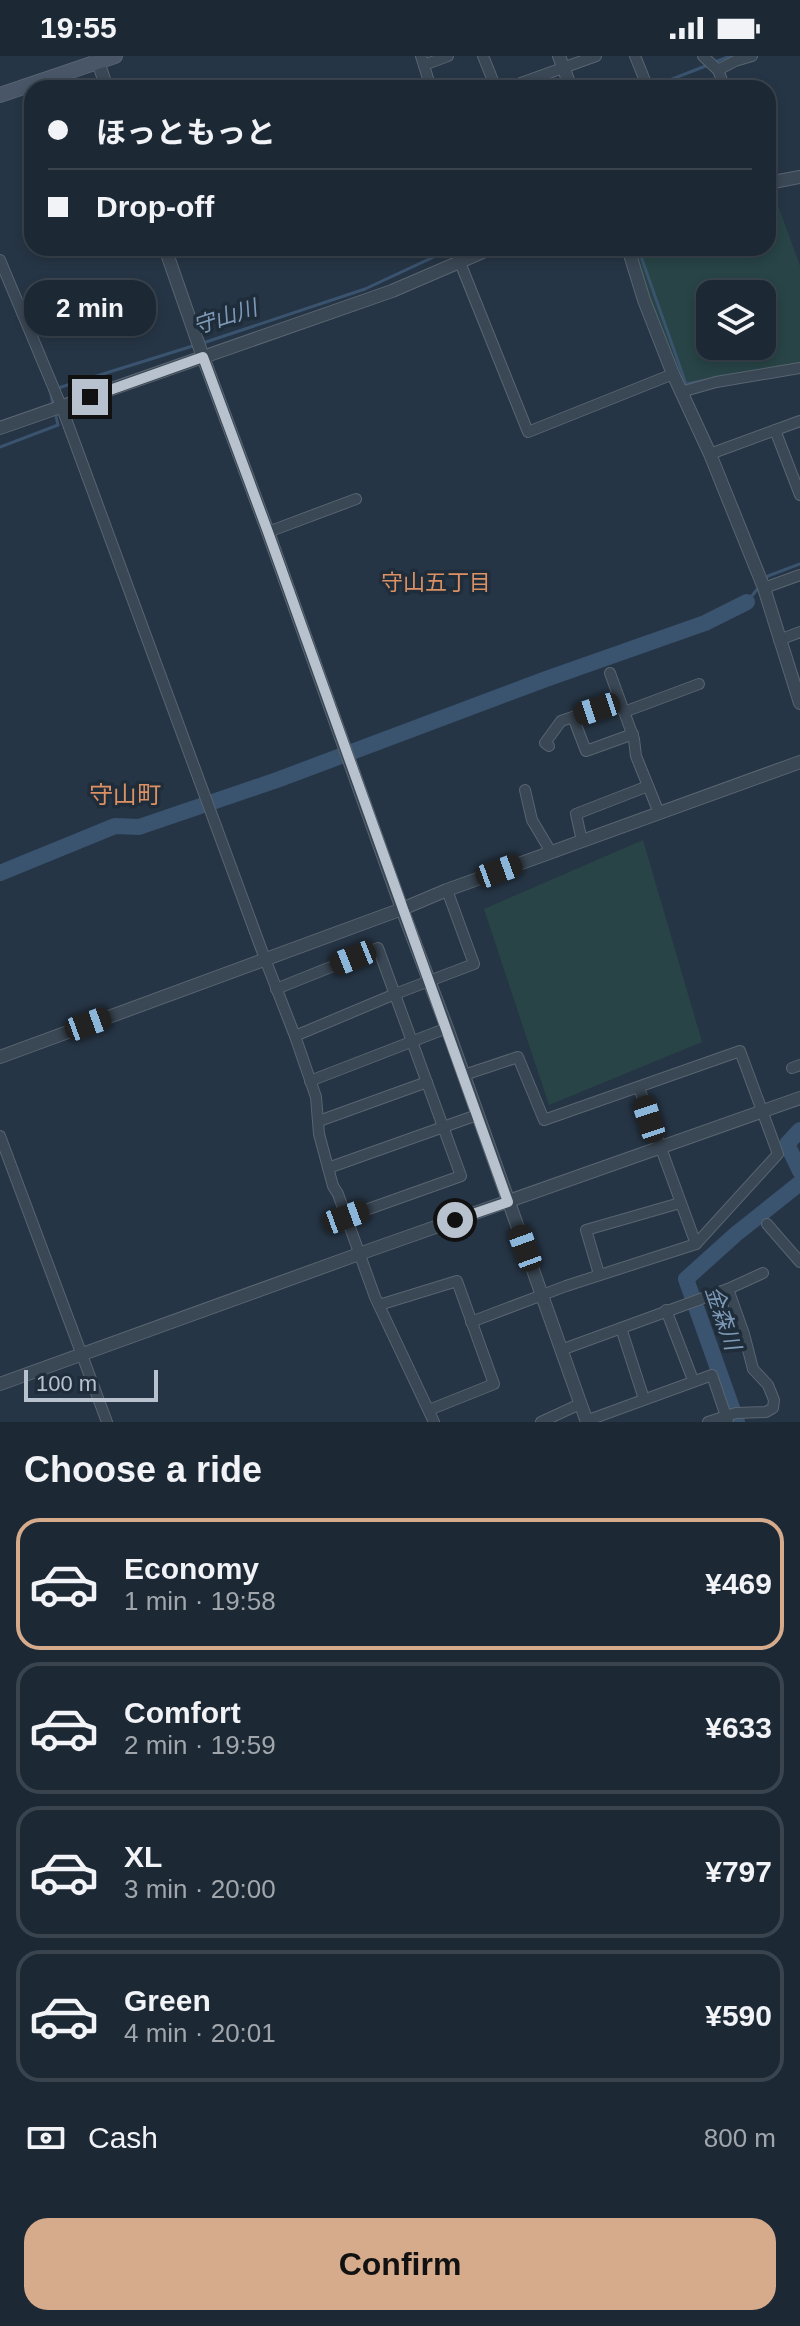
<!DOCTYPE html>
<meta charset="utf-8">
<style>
:root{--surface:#1c2834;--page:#25303c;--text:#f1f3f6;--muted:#a0a6ac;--line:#3a444f;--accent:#d6ab8b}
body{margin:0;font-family:Helvetica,"Noto Sans JP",sans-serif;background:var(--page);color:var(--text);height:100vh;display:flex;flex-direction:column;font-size:30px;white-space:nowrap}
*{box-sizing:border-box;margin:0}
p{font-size:26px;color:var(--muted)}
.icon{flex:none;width:44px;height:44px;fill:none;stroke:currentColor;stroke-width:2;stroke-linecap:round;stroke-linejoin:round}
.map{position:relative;height:1366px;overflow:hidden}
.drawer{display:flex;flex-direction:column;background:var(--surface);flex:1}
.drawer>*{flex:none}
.hud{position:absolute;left:24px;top:24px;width:752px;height:176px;border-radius:24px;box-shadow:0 4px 12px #0003,0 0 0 2px var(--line);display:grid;align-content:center;height:176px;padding:0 24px;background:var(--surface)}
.tools{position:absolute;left:696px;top:224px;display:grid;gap:16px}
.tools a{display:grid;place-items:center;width:80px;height:80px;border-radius:16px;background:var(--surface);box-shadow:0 4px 12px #0003,0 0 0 2px var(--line);font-size:40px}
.scale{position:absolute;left:24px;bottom:20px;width:134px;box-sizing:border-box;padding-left:8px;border:4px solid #b8c2ce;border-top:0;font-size:22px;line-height:28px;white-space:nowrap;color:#b8c2ce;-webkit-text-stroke:6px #1f2c3a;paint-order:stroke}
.end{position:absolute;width:36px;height:36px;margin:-18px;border:10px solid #b8c2ce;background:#111;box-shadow:0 0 0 4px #111}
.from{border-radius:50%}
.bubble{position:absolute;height:56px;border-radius:24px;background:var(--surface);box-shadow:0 4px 12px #0003,0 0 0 2px var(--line);font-size:26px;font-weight:700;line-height:56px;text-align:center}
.car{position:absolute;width:24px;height:48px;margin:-24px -12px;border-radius:10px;box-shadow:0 0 6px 2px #0007;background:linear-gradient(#222 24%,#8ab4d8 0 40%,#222 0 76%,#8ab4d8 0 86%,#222 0)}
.hud b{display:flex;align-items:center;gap:28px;height:76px;font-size:30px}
.hud b+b{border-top:2px solid var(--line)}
.hud i{width:20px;height:20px;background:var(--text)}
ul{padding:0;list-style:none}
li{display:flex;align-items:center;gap:24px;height:132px;margin:0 16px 12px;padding:0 8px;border:4px solid var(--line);border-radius:24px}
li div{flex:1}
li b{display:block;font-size:30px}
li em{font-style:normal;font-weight:700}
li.current{border-color:var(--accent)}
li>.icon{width:72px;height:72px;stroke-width:1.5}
h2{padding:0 24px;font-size:36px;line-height:96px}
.pay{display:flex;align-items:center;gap:20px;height:88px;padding:0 24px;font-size:30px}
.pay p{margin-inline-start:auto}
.cta{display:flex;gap:16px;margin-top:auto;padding:16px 24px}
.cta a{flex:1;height:92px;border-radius:24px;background:var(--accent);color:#111;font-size:32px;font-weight:700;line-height:92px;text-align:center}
.status{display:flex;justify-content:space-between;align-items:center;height:56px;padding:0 40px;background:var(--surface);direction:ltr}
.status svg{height:22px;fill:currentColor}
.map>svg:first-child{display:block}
</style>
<div class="status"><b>19:55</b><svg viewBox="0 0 49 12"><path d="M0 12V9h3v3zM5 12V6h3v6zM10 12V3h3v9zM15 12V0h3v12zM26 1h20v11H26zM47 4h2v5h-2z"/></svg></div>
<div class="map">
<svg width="800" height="1366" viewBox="0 0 800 1366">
<rect width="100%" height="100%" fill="#263545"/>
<!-- green -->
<g fill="#284446" fill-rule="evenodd">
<path d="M768,127H770L800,210V314L681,336L628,192H768ZM710,238H762V290H710Z"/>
<path d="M643,784L702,986L549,1049L484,853Z"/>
</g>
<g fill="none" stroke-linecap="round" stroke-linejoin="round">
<!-- stream -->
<g stroke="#3a536e" stroke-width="3">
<path d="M715,6L730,0"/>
<path d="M652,31L708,9"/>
<path d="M638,192L686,328L706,324"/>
<path d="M203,287L365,233L453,192"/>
<path d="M58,332L196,289"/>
<path d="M50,334L53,349"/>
<path d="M0,391L58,369L55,356"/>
<path d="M764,525L768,520L800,508"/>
<path d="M747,546L759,531"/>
</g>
<!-- river -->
<g stroke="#3a536e" stroke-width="16">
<path d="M0,817L115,770L139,771L277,724L546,623L705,567L747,546"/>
<path d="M800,1074L787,1088L800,1115"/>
<path d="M737,1366L686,1223L736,1178L800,1127"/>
</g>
<defs>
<g id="minor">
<path d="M421,0L431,32"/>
<path d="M483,0L496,32"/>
<path d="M635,0L648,32"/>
<path d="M703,0L718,14L725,32"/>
<path d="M424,9L448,0"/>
<path d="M718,14L735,5L752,0"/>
<path d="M507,32L596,0"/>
<path d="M0,204L62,352L265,903L295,980L316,1041L319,1078L333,1130L338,1138L375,1241L434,1366"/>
<path d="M459,204L528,376L673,318"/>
<path d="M681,336L716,326L800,312"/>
<path d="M775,374L800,439"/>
<path d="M710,398L800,365"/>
<path d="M268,476L356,443"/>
<path d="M764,532L800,519"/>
<path d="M779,584L800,576"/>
<path d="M610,617L634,683L636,700L659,757"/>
<path d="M624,656L699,628"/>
<path d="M573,661L586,695L633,678"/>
<path d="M549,690L545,687L561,665L620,645"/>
<path d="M525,734L532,764L551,796"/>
<path d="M582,785L576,758L648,730"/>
<path d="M276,933L378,892L461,1120L346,1161"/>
<path d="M295,980L395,938L474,908L447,834"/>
<path d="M792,1012L800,1009"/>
<path d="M464,1019L518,1001L544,1064L740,995L778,1098L696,1188L566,1230L471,1266"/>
<path d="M310,1025L447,972"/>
<path d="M639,1032L696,1188"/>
<path d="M319,1065L427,1026"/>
<path d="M0,1080L107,1366"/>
<path d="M328,1112L477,1059"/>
<path d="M767,1168L800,1206"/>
<path d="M599,1218L586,1174L680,1147"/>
<path d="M379,1249L457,1225L494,1328L429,1354"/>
<path d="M666,1254L693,1324"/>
<path d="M621,1272L644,1343"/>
<path d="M561,1294L728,1233L763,1217"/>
<path d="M586,1365L712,1319L728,1366"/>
<path d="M541,1366L580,1348"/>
<path d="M708,1366L736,1357L766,1356L773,1352L774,1344L768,1329L753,1313L744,1278L728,1233"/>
</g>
<g id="tertiary">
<path d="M96,0L107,32"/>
<path d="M559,0L571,32"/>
<path d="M768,127L800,121"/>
<path d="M165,192L203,301L268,476L402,853L447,972L587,1366"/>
<path d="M628,192L644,244L673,318L710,398L764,532L800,647"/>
<path d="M0,372L392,235L492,192"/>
<path d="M0,1001L402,853L447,834L800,706"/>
<path d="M0,1328L359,1198L800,1042"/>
</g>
<path id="secondary" d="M0,39L115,0"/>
</defs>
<!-- minor casing -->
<use href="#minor" stroke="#596571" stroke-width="12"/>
<!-- tertiary casing -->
<use href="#tertiary" stroke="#596571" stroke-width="14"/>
<!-- secondary casing -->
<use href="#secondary" stroke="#596571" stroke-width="16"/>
<!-- minor -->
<use href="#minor" stroke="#3a4754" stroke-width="10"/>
<!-- tertiary -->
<use href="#tertiary" stroke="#3a4754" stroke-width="12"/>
<!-- secondary -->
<use href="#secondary" stroke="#485667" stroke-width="14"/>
</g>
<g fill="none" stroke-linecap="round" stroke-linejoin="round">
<!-- route -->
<path stroke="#b8c2ce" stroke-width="10" d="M90,341L203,301L268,476L508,1146L455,1164"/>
</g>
<g text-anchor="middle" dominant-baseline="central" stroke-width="7" stroke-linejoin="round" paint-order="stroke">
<!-- water labels -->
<g font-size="22" font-style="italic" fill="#7d99b6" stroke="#1f2c3a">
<text transform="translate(225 261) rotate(-18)">守山川</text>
<text transform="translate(723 1262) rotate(71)">金森川</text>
</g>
<!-- neighbourhood labels -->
<g font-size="22" fill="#dc9164" stroke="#1f2c3a">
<text x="436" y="526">守山五丁目</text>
</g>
<!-- quarter labels -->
<g font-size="24" fill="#dc9164" stroke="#1f2c3a">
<text x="125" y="738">守山町</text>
</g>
</g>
</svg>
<div class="tools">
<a><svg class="icon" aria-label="layers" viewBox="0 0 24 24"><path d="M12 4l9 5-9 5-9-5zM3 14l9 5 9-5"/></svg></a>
</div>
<div class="scale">100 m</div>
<i class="end from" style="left:455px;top:1164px"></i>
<i class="end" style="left:90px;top:341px"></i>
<div class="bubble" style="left:24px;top:224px;width:132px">2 min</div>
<i class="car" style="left:597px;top:653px;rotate:252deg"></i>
<i class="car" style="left:499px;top:815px;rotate:70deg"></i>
<i class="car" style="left:353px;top:902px;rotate:248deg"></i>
<i class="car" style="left:88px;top:968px;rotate:70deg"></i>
<i class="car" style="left:649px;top:1063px;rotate:342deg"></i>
<i class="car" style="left:346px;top:1161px;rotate:70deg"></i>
<i class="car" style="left:525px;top:1192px;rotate:340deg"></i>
<div class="hud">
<b><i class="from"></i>ほっともっと</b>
<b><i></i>Drop-off</b>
</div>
</div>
<section class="drawer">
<h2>Choose a ride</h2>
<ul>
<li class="current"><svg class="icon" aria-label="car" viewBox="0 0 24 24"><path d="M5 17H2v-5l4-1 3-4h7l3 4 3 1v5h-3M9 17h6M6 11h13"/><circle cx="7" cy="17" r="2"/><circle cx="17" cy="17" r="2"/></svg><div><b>Economy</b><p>1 min · 19:58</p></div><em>¥469</em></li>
<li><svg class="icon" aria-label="car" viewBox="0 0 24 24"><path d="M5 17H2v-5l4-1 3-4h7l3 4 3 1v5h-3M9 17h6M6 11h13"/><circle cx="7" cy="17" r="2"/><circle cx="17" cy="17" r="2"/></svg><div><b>Comfort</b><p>2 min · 19:59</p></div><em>¥633</em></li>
<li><svg class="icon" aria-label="car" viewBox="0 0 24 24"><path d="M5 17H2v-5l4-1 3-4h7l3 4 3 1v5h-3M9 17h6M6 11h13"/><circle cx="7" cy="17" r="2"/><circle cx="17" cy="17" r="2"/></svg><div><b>XL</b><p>3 min · 20:00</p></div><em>¥797</em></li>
<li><svg class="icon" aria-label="car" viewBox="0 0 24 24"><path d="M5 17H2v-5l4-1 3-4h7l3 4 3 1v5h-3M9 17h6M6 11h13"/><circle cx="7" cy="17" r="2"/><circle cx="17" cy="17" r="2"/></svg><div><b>Green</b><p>4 min · 20:01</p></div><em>¥590</em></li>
</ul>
<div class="pay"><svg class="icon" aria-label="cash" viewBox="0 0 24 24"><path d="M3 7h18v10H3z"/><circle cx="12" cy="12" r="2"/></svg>Cash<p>800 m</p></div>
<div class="cta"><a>Confirm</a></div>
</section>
